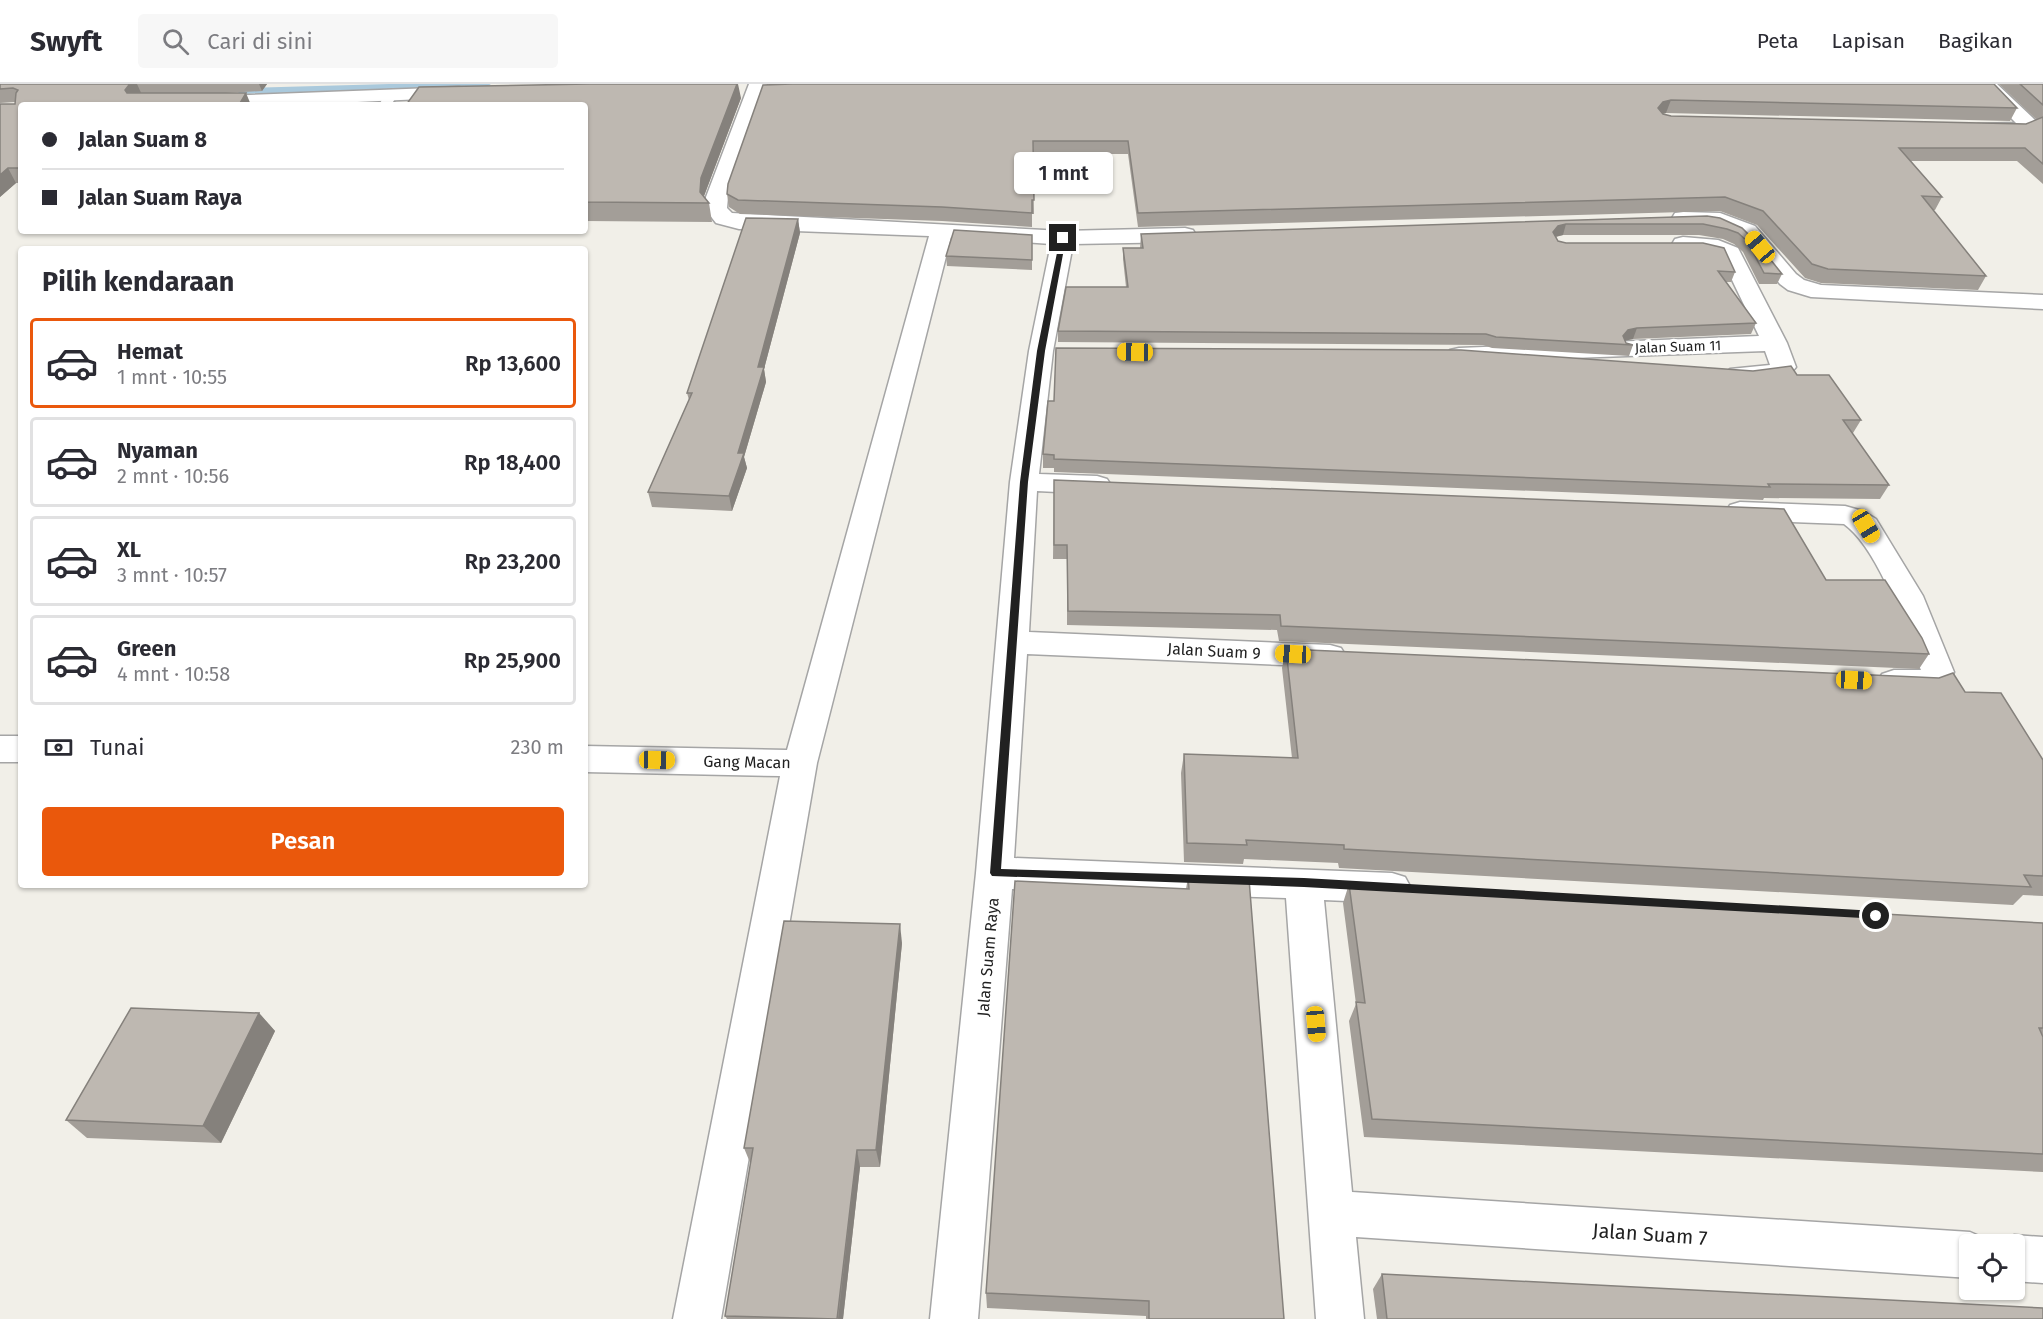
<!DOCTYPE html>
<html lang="id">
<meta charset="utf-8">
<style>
:root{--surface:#fff;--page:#f7f7f7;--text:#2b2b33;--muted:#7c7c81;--line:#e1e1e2;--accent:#ea580c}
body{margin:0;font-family:"Fira Sans",sans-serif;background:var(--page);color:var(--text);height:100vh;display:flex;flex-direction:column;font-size:22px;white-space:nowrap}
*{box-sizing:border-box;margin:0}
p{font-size:20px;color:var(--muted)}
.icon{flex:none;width:33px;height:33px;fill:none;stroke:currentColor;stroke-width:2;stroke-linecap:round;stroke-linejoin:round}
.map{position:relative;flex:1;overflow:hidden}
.details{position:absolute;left:18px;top:162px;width:570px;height:642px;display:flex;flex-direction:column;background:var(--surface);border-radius:6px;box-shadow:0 2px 4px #0004}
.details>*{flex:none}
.hud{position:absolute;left:18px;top:18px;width:570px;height:132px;border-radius:6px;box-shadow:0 2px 4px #0004;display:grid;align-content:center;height:132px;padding:0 24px;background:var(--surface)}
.tools{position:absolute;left:1959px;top:1150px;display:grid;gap:12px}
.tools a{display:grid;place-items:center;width:66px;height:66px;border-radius:6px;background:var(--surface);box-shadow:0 2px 4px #0004;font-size:30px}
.end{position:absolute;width:27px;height:27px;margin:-14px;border:8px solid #212121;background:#fff;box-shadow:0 0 0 3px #fff}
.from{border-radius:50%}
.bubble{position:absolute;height:42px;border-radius:6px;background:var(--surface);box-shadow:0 2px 4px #0004;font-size:20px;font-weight:600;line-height:42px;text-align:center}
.car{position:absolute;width:18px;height:36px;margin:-18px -9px;border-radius:8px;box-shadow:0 0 4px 2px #0007;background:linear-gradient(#f5c518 24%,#345 0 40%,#f5c518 0 76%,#345 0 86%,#f5c518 0)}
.hud b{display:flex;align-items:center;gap:21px;height:57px;font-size:22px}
.hud b+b{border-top:2px solid var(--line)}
.hud i{width:15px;height:15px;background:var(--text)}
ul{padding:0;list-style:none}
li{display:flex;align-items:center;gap:18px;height:90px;margin:0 12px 9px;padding:0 12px;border:3px solid var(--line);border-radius:6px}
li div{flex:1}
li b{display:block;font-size:22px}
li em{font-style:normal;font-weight:600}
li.selected{border-color:var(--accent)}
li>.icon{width:54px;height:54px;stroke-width:1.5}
h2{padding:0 24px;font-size:27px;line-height:72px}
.pay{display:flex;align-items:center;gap:15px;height:66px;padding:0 24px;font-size:22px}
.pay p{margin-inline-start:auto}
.cta{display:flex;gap:12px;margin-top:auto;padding:12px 24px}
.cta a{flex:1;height:69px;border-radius:6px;background:var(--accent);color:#fff;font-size:24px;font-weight:600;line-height:69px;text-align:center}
header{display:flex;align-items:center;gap:36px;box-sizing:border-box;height:84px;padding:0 30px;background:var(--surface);border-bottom:2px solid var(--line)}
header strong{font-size:28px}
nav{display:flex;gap:33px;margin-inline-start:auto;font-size:21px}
.search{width:420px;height:54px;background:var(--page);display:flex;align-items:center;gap:15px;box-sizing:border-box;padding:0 21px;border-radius:6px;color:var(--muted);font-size:22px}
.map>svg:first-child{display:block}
</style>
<header>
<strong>Swyft</strong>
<div class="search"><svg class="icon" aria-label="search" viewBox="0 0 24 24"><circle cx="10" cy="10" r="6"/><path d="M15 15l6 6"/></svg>Cari di sini</div>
<nav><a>Peta</a><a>Lapisan</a><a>Bagikan</a></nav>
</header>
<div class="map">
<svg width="2043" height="1235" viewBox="0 0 2043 1235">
<rect width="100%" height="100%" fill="#f1efe8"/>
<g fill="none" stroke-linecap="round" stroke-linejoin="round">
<!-- stream -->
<path fill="#aac9dc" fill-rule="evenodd" d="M389,0H491L486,3L241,10L236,7L241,4Z"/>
<defs>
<path id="service" d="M392,6L398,10L391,21H379L387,7Z"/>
<g id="minor">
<path d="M749,0H767L728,113L727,124L732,129L1063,147L1185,144L1193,146L1196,151L1193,156L1185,158L1073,160L1053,267L1039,390L1097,392L1107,395L1111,401L1107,407L1097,410L1037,407L1029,548L1330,561L1341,564L1346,572L1341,580L1330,583L1027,570L1014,774L1392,789L1405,793L1411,804L1405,815L1392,819L1324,816L1352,1108L1970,1148L1986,1155L1989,1161H1970V1194L1356,1153L1364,1235H1316L1286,814L1012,805L978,1235H930L976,789L1010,398L1029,267L1051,160L951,153L817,679L721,1235H673L780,692L585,688V662L787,666L929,152L739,145L716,139L705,125L706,113Z"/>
<path d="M1977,0H1997L2035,36L2038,40C2027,56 1995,52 1978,48L1975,44L1978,40L2016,39Z"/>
<path d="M459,3L466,5L468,9L466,13L292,21H134L136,17L143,15Z"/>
<path d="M1683,128L1720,129L1755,142L1796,190L1804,196L1821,201L2043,211V225L1811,213L1788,206L1780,200L1739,152L1716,141L1675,139L1672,134L1675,129Z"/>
<path d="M1683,153L1718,156L1738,164L1787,259L1796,283C1782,302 1750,300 1730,295L1726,290L1730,285L1770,281L1765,267L1459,278L1450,276L1447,271L1450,266L1459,264L1759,252L1721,173L1713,169L1675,165L1672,160L1675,155Z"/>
<path d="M1740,418L1845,422L1863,427L1876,435L1923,512L1954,588L1947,603C1932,615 1900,612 1882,606L1878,598L1882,590L1894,586H1921C1906,546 1878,464 1844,440L1740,436L1730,433L1726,427L1730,421Z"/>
<rect x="0" y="652" width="21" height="26"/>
<path d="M2014,1151L2043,1153V1199L2014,1197V1161H1996L1998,1158Z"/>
</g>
</defs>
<!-- service casing -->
<use href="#service" stroke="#a5a5a5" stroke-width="4"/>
<!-- minor casing -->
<use href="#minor" stroke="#a5a5a5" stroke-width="3"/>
<!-- service -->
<use href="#service" fill="#fff" fill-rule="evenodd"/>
<!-- minor -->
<use href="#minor" fill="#fff" fill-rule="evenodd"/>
</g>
<!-- wall -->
<g fill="#a39e98">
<path d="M0,0H267L262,7L21,21V99H16L0,113V20H15V18L0,19Z"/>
<path d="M792,0H1994L2017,24L2010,37L1666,29L1662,30L1671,32L2026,40L2037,36L1999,0H2043V100L2017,77H1911L1942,113L1935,126H1933L1986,192L1978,206L1821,199L1805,194L1757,141L1720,127L1138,143L1128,70H1033L1034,130H1032V143L942,137L740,130L729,123L727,110Z"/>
<path d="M741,14L704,112L709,119L712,138L585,137V21Z"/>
<path d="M1707,132L1742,144L1782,190L1777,200H1759L1743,168L1734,160L1723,155L1699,151H1563L1556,153L1558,157L1566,159L1735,188L1731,198H1726L1756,239L1751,250L1633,255L1625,256L1626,259L1633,261L1629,272L1492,264L1483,261L1058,258V247L1126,203L1123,175V164H1140L1141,150Z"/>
<path d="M798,135L800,149L764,285L766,298L744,373L747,384L732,427L652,423L648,408L689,316L687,309Z"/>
<path d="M946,172L1032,176V186L947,182Z"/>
<path d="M1797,291L1861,336L1853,349H1852L1889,401L1880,415L1764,414L1763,416L1054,388V384H1043V370Z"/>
<path d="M1054,396L1826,496L1929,570L1919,585L1279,557L1277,546L1067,541V475H1053Z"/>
<path d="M1286,565L1965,608L2043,676V812L2023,811L2013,821L1339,784L1338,779L1244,775L1243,780L1184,778L1181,689L1184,670L1292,674L1282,584Z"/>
<path d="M1188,793L1284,1235H1146V1232L987,1224L986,1209L1186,805Z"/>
<path d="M1349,800L2043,839V1088L1364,1053L1349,937L1356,920L1343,819Z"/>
<path d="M902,859L880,1083H860L843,1235H727L725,1232L751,1081L744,1064Z"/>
<path d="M259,929L275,947L221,1059L87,1054L66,1036Z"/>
<path d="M1382,1190L2043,1235H1377L1373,1205Z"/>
</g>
<!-- shaded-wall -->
<g fill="#85817c">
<path d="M133,0H137L143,13L132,20L125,6L129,1Z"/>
<path d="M259,0H267L262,7Z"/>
<path d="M737,0H738L741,14L704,112V119L700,108L701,94Z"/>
<path d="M246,9L251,21H239Z"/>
<path d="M1671,16L1666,29L1658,31V24L1663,18Z"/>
<path d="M8,84L16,99L0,113V91Z"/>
<path d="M798,135L800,149L764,285L766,298L744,373L747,384L732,427L729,412L738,369L758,283Z"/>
<path d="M1566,140L1563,151L1554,153L1553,148L1558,142Z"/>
<path d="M1637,244L1633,255L1624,257L1623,252L1628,246Z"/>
<path d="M900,840L902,859L880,1083L876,1066Z"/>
<path d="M259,929L275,947L221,1059L203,1042Z"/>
<path d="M857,1066L860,1083L843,1235H838Z"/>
</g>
<!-- building -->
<g fill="#beb8b1" stroke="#85817c" stroke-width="1.5">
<path d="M0,0H133L129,1L125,6L127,9H246L239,21H21V84H8L0,91V20H15L16,9L18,6L13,4L0,5Z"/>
<path d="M589,0H737L701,94L700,108L709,119L585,118V21H406L419,3Z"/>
<path d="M792,0H1994L2017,24L1671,16L1663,18L1658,24L1663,30L1671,32L2026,40L2043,33V80L2025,64H1899L1942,113L1922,112L1986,192L1828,185L1812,180L1763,127L1725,113L1138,129L1128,57H1033L1034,116H1032V129L942,123L738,116L727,110L728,100L763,1Z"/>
<path d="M2020,0H2043V21Z"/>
<path d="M1707,132L1720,134L1742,144L1759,161L1782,190L1764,189L1747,157L1738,149L1727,145L1703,140H1566L1558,142L1553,148L1558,157L1566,159H1703L1724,164L1735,188L1718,187L1756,239L1637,244L1628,246L1623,252L1626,259L1633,261L1496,253L1486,250L1058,247L1066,203H1128L1123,164H1143L1141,150Z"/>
<path d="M746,134L798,135L758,283H764L738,369H744L729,412L648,408L692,309H687Z"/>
<path d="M954,146L1032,151V176L946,172Z"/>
<path d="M1056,264L1461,266L1753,287L1791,282L1797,291H1829L1861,336H1843L1889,401L1768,400L1770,403L1054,375V371L1043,370L1048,317H1054Z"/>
<path d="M1054,396L1784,425L1826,496H1885L1922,554L1929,570L1281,542L1280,531L1068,527L1067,461H1054Z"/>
<path d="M1286,565L1939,594L1953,589L1965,608L2001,609L2043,676V792L2024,791L2031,803L1344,765V761L1246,756L1247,761L1187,759L1184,670L1298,674Z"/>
<path d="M1188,793L1249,795L1284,1235H1149V1217L986,1209L1015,797L1189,805Z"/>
<path d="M1349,800L2043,839V944H2039L2043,953V1070L1372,1035L1356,918L1365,919Z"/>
<path d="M784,837L900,840L876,1066H857L837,1235L725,1232L753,1064H744Z"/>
<path d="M131,924L259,929L203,1042L66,1036Z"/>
<path d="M1382,1190L2043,1224V1235H1387Z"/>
</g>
<!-- route -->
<path fill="#212121" d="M1063,152L1066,154L1045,267L1028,398L1001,785L1304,794L1876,827L1882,832L1880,835L1304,803L992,792L990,789L1020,398L1037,267L1060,154Z"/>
<g text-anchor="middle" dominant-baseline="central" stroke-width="6" stroke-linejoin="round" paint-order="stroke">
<!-- far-street labels -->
<g font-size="14" fill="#212121" stroke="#fff">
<text transform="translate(1678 263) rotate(-2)">Jalan Suam 11</text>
</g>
<!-- street labels -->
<g font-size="16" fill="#212121" stroke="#fff">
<text transform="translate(1214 567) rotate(3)">Jalan Suam 9</text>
<text transform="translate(747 678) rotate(1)">Gang Macan</text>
<text transform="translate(988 873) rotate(-85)">Jalan Suam Raya</text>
</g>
<!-- near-street labels -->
<g font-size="20" fill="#212121" stroke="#fff">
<text transform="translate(1650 1150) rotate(4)">Jalan Suam 7</text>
</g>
</g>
</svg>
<div class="tools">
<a><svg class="icon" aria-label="locate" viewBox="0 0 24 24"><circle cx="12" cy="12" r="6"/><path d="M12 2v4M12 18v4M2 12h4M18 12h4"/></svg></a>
</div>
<i class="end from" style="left:1876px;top:832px"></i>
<i class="end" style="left:1063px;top:154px"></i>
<div class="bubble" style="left:1014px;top:68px;width:99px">1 mnt</div>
<i class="car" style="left:1760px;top:163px;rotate:320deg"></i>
<i class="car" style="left:1135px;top:268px;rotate:271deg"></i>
<i class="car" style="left:1866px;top:442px;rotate:149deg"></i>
<i class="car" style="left:1293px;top:570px;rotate:273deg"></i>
<i class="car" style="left:1854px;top:596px;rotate:93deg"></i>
<i class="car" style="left:657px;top:676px;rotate:91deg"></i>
<i class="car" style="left:1316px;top:940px;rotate:175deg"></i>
<div class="hud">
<b><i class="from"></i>Jalan Suam 8</b>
<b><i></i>Jalan Suam Raya</b>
</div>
<section class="details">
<h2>Pilih kendaraan</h2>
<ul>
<li class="selected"><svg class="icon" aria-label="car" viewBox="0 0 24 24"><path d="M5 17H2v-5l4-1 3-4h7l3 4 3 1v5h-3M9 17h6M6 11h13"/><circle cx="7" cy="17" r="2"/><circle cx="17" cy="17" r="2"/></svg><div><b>Hemat</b><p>1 mnt · 10:55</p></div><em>Rp 13,600</em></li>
<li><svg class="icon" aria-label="car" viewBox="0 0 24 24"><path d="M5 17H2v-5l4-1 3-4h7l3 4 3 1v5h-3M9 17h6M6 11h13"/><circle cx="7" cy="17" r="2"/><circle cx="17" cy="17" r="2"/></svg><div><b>Nyaman</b><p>2 mnt · 10:56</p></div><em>Rp 18,400</em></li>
<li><svg class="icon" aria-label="car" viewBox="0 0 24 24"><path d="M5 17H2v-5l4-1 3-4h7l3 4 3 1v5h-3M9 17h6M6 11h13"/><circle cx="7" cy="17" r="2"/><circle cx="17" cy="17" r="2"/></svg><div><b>XL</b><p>3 mnt · 10:57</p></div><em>Rp 23,200</em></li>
<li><svg class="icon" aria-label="car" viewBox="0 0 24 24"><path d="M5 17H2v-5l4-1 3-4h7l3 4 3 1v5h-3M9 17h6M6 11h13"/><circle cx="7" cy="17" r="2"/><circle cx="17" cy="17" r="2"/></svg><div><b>Green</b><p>4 mnt · 10:58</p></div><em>Rp 25,900</em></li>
</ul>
<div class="pay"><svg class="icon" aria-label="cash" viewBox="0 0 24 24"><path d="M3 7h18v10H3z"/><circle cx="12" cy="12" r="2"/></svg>Tunai<p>230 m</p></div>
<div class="cta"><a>Pesan</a></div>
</section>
</div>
